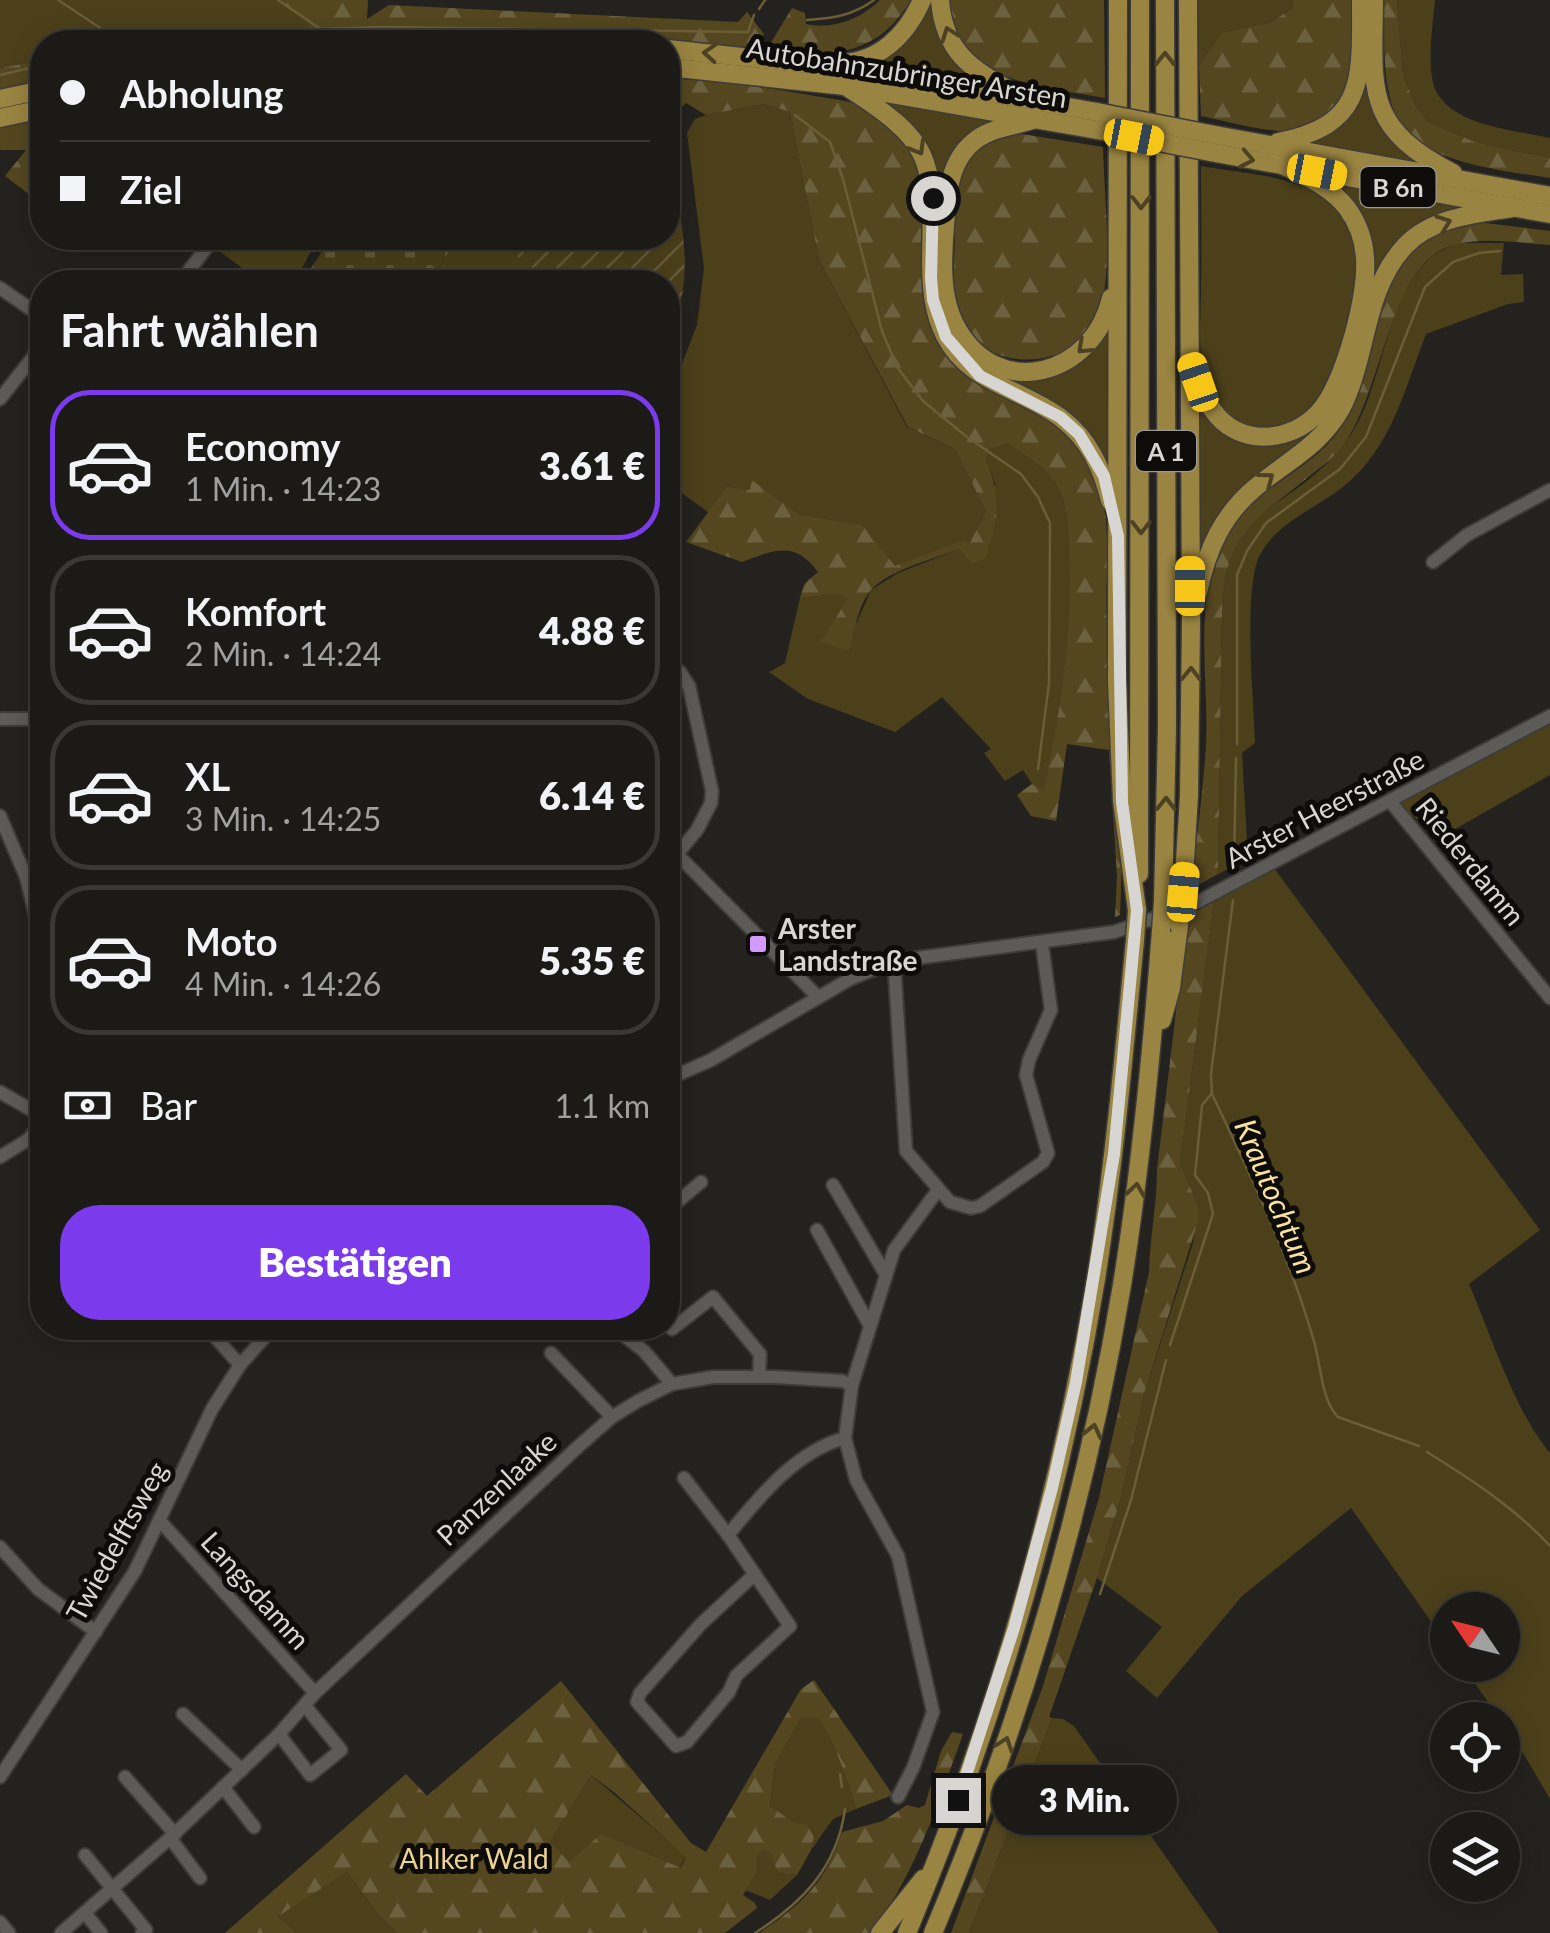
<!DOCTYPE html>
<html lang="de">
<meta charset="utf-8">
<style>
:root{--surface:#1b1a16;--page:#24231f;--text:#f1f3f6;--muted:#a0a1a1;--line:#393835;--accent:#7c3aed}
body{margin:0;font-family:Lato,sans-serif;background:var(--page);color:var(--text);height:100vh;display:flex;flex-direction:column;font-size:38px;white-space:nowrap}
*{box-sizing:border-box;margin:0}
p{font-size:32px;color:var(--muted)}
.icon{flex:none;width:55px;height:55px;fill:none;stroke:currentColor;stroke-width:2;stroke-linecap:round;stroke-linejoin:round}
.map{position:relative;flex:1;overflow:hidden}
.details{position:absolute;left:30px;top:270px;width:650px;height:1070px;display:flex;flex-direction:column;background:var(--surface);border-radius:40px;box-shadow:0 5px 25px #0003,0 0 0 2px var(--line)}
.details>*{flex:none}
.banner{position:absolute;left:30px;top:30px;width:650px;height:220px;border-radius:40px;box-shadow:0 5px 25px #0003,0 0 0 2px var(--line);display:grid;align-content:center;height:220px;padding:0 30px;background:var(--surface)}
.needle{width:65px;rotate:305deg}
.controls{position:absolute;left:1430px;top:1592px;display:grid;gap:20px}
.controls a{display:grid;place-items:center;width:90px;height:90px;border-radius:50%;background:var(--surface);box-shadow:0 5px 25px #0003,0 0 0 2px var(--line);font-size:50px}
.end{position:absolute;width:45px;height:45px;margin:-22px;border:12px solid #d7d6d3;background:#111;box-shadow:0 0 0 5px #111}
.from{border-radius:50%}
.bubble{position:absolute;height:70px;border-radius:35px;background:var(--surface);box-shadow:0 5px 25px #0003,0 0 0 2px var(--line);font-size:32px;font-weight:800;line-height:70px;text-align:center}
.car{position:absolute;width:30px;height:60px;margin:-30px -15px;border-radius:12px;box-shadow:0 0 8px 2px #0007;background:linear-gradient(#f5c518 24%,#345 0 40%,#f5c518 0 76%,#345 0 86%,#f5c518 0)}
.banner b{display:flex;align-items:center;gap:35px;height:95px;font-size:38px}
.banner b+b{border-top:2px solid var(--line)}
.banner i{width:25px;height:25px;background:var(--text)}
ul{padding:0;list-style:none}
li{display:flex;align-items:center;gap:30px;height:150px;margin:0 20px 15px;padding:0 10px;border:5px solid var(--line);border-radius:40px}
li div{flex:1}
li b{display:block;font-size:38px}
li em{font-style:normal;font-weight:800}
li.selected{border-color:var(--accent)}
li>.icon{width:90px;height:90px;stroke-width:1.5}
h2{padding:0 30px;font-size:45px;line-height:120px}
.pay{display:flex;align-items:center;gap:25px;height:110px;padding:0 30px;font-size:38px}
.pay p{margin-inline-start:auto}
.button{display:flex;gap:20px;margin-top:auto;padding:20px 30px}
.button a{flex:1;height:115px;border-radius:40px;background:var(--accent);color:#fff;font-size:40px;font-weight:800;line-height:115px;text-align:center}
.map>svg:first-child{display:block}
</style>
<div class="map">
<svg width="1550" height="1933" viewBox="0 0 1550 1933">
<defs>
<pattern id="forest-firs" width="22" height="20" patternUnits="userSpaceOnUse" patternTransform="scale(2.5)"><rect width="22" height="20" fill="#54471f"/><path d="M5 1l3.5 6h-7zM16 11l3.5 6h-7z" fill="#6c613f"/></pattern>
<pattern id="cemetery-stones" width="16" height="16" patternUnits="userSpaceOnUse" patternTransform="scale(2.5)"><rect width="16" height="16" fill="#4c401a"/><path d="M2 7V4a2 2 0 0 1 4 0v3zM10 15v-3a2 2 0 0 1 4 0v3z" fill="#655b3a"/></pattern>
<pattern id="garden-furrows" width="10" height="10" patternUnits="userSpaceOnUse" patternTransform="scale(2.5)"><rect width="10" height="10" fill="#4c401a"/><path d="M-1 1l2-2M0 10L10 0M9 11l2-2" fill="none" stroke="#655b3a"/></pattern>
</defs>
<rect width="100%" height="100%" fill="#24221e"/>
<!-- grass -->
<g fill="#4c401a">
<path d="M0,0H56L106,34L60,0H276L312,24L306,28L158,42H42V60L0,68Z"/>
<path d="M925,0H934L947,48L961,68L979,83L872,64Z"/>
<path d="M1198,0H1293V8L1269,23L1222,32L1199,65Z"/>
<path d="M1397,0H1435C1433,24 1425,72 1437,93C1457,127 1516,130 1550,138V158L1475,142L1428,122L1415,105L1403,75Z"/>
<path d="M1369,75L1422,165L1298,144L1364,76Z"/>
<path d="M886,100L1003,121C948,139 945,168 941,221C939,251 935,284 945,313C962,365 1028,396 1076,362C1095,349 1102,333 1113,314V486C1098,459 1092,435 1063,413C1023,383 973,378 949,328C918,265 961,187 914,128C907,119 895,111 886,103Z"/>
<path d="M764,104L790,112L819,260L907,427L955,449L986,511L971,543L894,568L719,520L668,483V400L697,325L704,268L687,133L695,119L706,115Z"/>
<path d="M1201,166C1245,174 1305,175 1337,208C1351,223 1358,245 1358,264C1358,291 1337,374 1322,396C1305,421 1271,438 1243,425C1225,416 1211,399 1205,379C1197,351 1201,317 1201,288C1202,247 1201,206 1201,166Z"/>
<path d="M1333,182L1463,206L1461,210C1412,231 1392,237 1372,289L1371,271Z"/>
<path d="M223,238H318L302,268L327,282H261L215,248Z"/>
<path d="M458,238H491L547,277L544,282H429Z"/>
<path d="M1456,243H1504L1501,275L1523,274L1524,302L1508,304L1426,334C1405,388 1391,449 1344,486C1316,509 1280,520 1261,553C1242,584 1254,703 1255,743L1242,753L1248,859L1218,874L1222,613C1226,501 1284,517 1342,447C1386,394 1379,307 1430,258C1437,252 1448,248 1456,243Z"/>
<path d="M1197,392L1251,441L1331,405L1323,427L1255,480L1200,559L1195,511L1200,495Z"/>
<path d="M1008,444C1022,454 1040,464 1051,477C1069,501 1068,531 1069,559C1073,644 1061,708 1043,791L1032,784L1023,770L1005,781L984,753L991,749L942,697L895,732L808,699L769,672L785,663L800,598L835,594L849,599L824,636L857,622L871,590L898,573L959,549L970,559L995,484L986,458L990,449Z"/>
<path d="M1550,722V775L1441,837L1396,803Z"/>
<path d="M1274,868L1540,1230L1469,1284C1491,1335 1515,1412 1550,1453V1799L1519,1746L1462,1665H1502V1610H1448L1447,1644L1351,1508L1242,1596L1157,1698L1126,1671L1162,1627L1097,1578L1121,1497L1144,1394L1193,1243L1198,1206L1180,1163L1214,901Z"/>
<path d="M801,1716L818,1718C837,1747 846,1777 856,1809L833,1819L811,1850L814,1837L770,1807L775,1764Z"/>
<path d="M1052,1718L1063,1719L1074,1726L1219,1933H969Z"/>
<path d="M591,1775L686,1856L680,1868L601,1835L568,1863L550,1842Z"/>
<path d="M762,1849L769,1850L778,1873L797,1875L770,1900L745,1890L757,1871L755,1857Z"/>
<path d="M347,1872L378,1914L397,1933H297L276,1917Z"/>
</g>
<!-- forest -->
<g fill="url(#forest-firs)" fill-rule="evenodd">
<path d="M276,0H368L367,19L389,5L738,22L747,12L764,34L756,48L570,36L452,34L319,42H158L306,28L311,24Z"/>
<path d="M880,0H911C876,58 829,58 767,49L792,8L805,13L806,24C833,30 861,19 880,0Z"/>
<path d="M949,0H1104L1105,98C1058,89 984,85 957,38C951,28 950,12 949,0Z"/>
<path d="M1293,0H1355C1355,48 1359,115 1301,130C1277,136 1227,121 1201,116L1199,65L1222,32L1269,23L1293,8Z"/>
<path d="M1384,0H1397L1403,75L1415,105L1428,122L1475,142L1550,158V178C1507,171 1415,163 1396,116C1381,81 1385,38 1384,0Z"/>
<path d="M42,60V82L0,90V68Z"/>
<path d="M668,78C717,81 766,87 815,96C832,99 853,101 868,108C896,122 914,153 924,181L952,358C990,401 1044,402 1076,442C1087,456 1096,473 1100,490C1113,532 1104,582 1107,626C1112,722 1125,819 1120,915L1115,917L1117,876L1109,750L1067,744L1056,821L1031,816L1017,795L1032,784L1043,790C1061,708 1072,644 1069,559C1068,531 1069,501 1051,477C1040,464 1022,454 1008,444L990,449L986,458C1001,498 999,519 985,559L972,563L959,549C936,558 887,571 871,590C858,605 854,632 849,651L820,642L848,599L835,594L800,598L804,584L818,572C795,540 773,550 742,562L686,542L727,487L750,490L752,480L799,515L862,525L895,566L965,540L966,543H970L986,511L955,449L908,427L819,260L790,112L764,104L706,115L686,103L669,119L682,205L678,209L668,152Z"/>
<path d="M42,119V196L38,201L5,176L26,150H0V128Z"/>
<path d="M1022,134L1103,147C1104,191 1111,250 1104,292C1100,320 1082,346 1055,355C1018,367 976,356 960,316C950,291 955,258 955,232C956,204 952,175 973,153C986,139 1004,137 1022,134Z"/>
<path d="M1470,221L1550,231V245C1514,243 1461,232 1431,257C1388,293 1379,393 1345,443C1337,455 1324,465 1312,474C1254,522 1225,531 1222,613L1218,874L1191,889C1196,842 1203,794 1206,746C1209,691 1196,614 1214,564C1223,539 1239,512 1261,496C1291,472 1325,456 1345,421C1374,367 1369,290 1416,247C1430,233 1452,227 1470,221Z"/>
<path d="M1214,901L1180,1163L1198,1206L1199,1218L1144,1394L1121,1497L1097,1578L1049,1717L1052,1718L969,1933H951L1043,1686L1099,1498L1149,1272C1150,1237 1157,1204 1157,1169L1188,913Z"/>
<path d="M814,1680L893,1795L856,1809C846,1777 837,1747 818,1718L801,1717L775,1764L770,1806L794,1823L807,1825L814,1837L811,1850L797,1875L778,1873L769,1851L762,1850L756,1857L757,1871L743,1895L755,1903L757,1908L725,1933H397L378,1914L347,1872L277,1917L297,1933H225L406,1774L427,1796L561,1681L691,1843L706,1852L801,1689ZM591,1775L615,1793L686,1857L681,1868L601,1834L569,1862L550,1842Z"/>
<path d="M952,1732L963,1734C938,1803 916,1873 871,1933H759C803,1904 826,1882 842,1832L883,1821L907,1805L919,1808L925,1805L941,1751Z"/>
</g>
<!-- cemetery -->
<path fill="url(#cemetery-stones)" d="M331,238H458L429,282H327L309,271Z"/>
<!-- garden -->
<path fill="url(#garden-furrows)" d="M668,152C681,220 698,275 668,341V282H544L546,277L491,238H668Z"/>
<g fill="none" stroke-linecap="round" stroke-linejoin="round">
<!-- stream -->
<g stroke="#6b5e36" stroke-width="2.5">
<path d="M58,0L121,42"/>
<path d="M278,0L319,28"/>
<path d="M759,9L765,0"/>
<path d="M807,20C833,18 852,16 874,0"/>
<path d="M174,42L321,29L382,27L748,32L754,15"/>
<path d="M0,75L42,65"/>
<path d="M795,115L830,142L843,179L882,331L897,367L923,401L967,437L1021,474L1038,497L1050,523L1049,683L1038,769"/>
<path d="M668,345L680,319"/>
<path d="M1237,744V575L1247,551L1266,523L1340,469L1366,437L1425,287L1453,262L1479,253L1500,251"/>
<path d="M1234,864L1236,758"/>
<path d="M1233,900L1211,1074L1212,1094C1250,1174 1291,1259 1315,1345C1321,1368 1322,1401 1338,1417L1419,1446"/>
<path d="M1170,1345L1213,1214L1208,1193L1195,1175L1202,1105L1212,1093"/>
<path d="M1427,1452C1472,1480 1514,1507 1550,1546"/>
<path d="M1100,1594L1131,1500L1166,1360"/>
<path d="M840,1774L842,1787"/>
<path d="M755,1933C802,1903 837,1868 845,1809"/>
</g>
<defs>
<g id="minor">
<path d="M230,277L238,282"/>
<path d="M180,282L214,238"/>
<path d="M0,288L42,317"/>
<path d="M0,399L34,356L42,327"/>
<path d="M1433,562L1467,535L1550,490"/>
<path d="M668,662L680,672L689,686L712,791L711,803L697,830L678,853"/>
<path d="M0,719H42"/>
<path d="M1390,801L1550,998"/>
<path d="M0,816L26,877L42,941"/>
<path d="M668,845L817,996"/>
<path d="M894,961L906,1151L950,1202L971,1208L980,1206L1043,1162L1048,1153L1026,1075L1029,1060L1051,1010L1042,944"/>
<path d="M668,1079L711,1060L850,979L894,961L1114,932L1190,906L1550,716"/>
<path d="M0,1092L42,1116"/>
<path d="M0,1157L29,1139L42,1121"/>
<path d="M833,1185L886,1275"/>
<path d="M669,1209L701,1182"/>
<path d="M817,1230L870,1326"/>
<path d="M207,1328L240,1365"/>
<path d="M614,1328L644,1351L672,1384"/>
<path d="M672,1329L713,1297L760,1354L759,1376"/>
<path d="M551,1353L612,1417"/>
<path d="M684,1478L728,1535"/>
<path d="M160,1521L315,1693"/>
<path d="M0,1547L38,1589L96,1632"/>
<path d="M755,1574L701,1624L640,1693L637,1702L676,1746L687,1742L729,1692L736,1676L790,1626L728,1535C759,1497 796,1451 845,1438"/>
<path d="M183,1714L242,1770"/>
<path d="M279,1734L310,1775L341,1750L306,1707"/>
<path d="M0,1777L135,1571L212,1409L240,1365L273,1328"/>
<path d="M125,1777L175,1834"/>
<path d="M223,1787L254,1827"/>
<path d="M898,1797L913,1768L933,1712L898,1556L856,1480L845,1438L852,1385L894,1250L938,1190"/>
<path d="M170,1838L200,1878"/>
<path d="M85,1855L146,1930L142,1933"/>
<path d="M85,1913L101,1933"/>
<path d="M0,1922L9,1933"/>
<path d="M61,1933L170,1838L279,1734L315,1693L580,1445L612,1417L638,1401L672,1384L713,1377H775L842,1381L852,1385"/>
</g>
<g id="highway">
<path d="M940,0C944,52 971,69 1013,92"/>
<path d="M1118,0L1117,682L1122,801L1137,910"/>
<path d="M1374,0C1373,91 1364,127 1453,173"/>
<path d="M668,49L845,68L1097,112"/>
<path d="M841,63C880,62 907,34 922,0"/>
<path d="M668,67L845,86L1097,130"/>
<path d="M845,86C936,144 933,158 931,261C931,287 933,312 945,336C970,384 1021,388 1061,418C1089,439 1102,468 1110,501"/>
<path d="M0,99L42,90"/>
<path d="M0,118L42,109"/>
<path d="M1035,119C1016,126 994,127 977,139C952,157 948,186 946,214C943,250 938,295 957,328C998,402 1093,376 1111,298"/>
<path d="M1210,134L1550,196"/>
<path d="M1278,142C1367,125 1361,78 1361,0"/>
<path d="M1210,152L1550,214"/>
<path d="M1193,367C1198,381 1203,397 1212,409C1237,447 1290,444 1319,412C1344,384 1368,296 1365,258C1364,240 1358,223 1347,208C1331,187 1307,177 1284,166"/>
<path d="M1198,592C1207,550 1222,515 1256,487C1286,462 1321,445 1341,409C1368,357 1363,291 1405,246C1432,217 1475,214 1512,208"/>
<path d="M1139,874L1140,0"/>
<path d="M1183,893L1189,796L1191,622L1188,0"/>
<path d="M1163,902L1167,727L1165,0"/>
<path d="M1162,1020L1171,988L1179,925"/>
<path d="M880,1933L923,1879"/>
<path d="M907,1933C994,1725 1059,1502 1096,1279C1114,1166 1124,1053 1135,940"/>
<path d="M933,1933C1020,1726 1085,1507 1122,1285C1141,1168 1152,1050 1161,931"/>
</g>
</defs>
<!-- minor casing -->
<use href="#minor" stroke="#3d3c39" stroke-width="16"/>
<!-- highway casing -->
<use href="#highway" stroke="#3d3c39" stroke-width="21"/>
<!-- minor -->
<use href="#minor" stroke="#5d5b57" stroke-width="12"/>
<!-- highway -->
<use href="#highway" stroke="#9a8441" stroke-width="18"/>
<defs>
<g id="highway-bridge">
<path d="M1097,112L1210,134"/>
<path d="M1097,130L1210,152"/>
<path d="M1179,925L1183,893"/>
<path d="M1161,931L1163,902"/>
<path d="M1135,940L1137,910"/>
</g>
</defs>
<!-- highway-bridge casing -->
<use href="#highway-bridge" stroke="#3d3c39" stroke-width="21" stroke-linecap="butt"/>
<!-- highway-bridge -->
<use href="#highway-bridge" stroke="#9a8441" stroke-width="18"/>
</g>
<!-- one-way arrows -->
<defs><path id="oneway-chevron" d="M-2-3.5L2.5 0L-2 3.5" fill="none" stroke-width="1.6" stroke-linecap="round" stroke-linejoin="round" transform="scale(2.5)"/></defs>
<g stroke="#4c4223">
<use href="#oneway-chevron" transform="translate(949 34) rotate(-110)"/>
<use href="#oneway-chevron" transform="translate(710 53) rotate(-176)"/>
<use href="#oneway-chevron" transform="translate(1165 59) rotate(-90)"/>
<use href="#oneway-chevron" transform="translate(918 148) rotate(60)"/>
<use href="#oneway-chevron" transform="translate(1247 159) rotate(11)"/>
<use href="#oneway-chevron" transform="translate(1141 202) rotate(90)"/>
<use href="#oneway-chevron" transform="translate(1444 223) rotate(-20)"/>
<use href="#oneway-chevron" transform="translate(1084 347) rotate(137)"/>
<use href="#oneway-chevron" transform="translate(1267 479) rotate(-37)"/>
<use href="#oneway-chevron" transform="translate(1141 527) rotate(90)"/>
<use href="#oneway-chevron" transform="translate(1191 674) rotate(-89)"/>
<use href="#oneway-chevron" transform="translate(1166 804) rotate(-89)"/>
<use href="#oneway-chevron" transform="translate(1136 1190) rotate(-82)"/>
<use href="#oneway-chevron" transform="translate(1093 1431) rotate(-77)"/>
<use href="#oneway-chevron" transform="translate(1005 1744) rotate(-71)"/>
</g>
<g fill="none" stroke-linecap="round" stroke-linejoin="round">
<!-- route -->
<path stroke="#d7d6d3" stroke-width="12" d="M933,198L931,278L933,300L946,337L980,376L1060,417L1079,434L1104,476L1118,536L1122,802L1137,910L1114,1154L1076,1382L1052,1488L1014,1628L958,1800"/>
</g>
<!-- markers -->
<rect fill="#d39cfc" stroke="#0d0c0a" stroke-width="4" x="748" y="934" width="20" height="20" rx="5"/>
<g text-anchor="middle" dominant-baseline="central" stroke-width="10" stroke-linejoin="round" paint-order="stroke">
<!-- shield labels -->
<g fill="#0d0c0a" stroke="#9a9997" stroke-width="2.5">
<rect x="1360.5" y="167" width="75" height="40" rx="8"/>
<rect x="1136" y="431" width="60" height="40" rx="8"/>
</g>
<g font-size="25" font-weight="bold" fill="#d7d6d3">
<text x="1398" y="187">B 6n</text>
<text x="1166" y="451">A 1</text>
</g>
<!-- street labels -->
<g font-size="28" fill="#d7d6d3" stroke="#0d0c0a">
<text transform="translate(907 72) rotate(9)">Autobahnzubringer Arsten</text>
<text transform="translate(1324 808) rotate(-28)">Arster Heerstraße</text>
<text transform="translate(1471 861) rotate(51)">Riederdamm</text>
<text transform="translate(496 1488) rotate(-43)">Panzenlaake</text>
<text transform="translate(116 1541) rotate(-61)">Twiedelftsweg</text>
<text transform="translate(256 1590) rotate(48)">Langsdamm</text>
</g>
<!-- poi labels -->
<g font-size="28" font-weight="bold" fill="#d7d6d3" stroke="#0d0c0a" text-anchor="start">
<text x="778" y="928">Arster<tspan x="778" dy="32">Landstraße</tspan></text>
</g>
<!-- park labels -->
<g font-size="28" fill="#ebd490" stroke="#0d0c0a">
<text x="474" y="1858">Ahlker Wald</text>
</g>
<!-- water labels -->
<g font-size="30" font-style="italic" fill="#f9e29e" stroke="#0d0c0a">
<text transform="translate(1277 1196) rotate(67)">Krautochtum</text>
</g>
</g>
</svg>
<div class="controls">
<a><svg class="needle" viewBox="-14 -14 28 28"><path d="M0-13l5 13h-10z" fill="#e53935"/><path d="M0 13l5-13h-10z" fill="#a0a1a1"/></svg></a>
<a><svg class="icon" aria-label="locate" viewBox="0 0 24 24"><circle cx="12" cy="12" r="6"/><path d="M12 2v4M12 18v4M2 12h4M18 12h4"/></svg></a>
<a><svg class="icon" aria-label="layers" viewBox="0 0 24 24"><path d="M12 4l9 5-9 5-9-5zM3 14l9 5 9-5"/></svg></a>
</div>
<i class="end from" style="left:933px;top:198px"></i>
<i class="end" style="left:958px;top:1800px"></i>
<div class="bubble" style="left:992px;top:1765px;width:185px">3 Min.</div>
<i class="car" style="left:1134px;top:137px;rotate:101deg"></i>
<i class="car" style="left:1317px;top:172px;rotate:101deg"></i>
<i class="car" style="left:1198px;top:382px;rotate:341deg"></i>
<i class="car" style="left:1190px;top:586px;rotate:0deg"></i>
<i class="car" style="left:1183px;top:892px;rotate:5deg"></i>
<div class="banner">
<b><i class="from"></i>Abholung</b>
<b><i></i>Ziel</b>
</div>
<section class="details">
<h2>Fahrt wählen</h2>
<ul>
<li class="selected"><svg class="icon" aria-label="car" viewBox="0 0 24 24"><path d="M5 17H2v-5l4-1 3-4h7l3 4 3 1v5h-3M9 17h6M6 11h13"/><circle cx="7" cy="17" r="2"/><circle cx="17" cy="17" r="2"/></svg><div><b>Economy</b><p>1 Min. · 14:23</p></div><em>3.61 €</em></li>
<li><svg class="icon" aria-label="car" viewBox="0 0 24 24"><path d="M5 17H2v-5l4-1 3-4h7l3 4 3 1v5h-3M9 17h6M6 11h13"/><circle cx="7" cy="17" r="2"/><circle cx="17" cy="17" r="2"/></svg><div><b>Komfort</b><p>2 Min. · 14:24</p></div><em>4.88 €</em></li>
<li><svg class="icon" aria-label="car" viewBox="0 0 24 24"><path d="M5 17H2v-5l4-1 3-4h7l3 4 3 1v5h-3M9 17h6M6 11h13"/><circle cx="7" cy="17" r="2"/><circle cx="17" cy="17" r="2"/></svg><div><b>XL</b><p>3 Min. · 14:25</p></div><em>6.14 €</em></li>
<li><svg class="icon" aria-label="car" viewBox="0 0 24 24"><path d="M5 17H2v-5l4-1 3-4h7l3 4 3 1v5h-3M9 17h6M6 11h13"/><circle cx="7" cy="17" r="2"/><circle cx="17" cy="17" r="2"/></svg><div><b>Moto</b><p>4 Min. · 14:26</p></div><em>5.35 €</em></li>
</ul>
<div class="pay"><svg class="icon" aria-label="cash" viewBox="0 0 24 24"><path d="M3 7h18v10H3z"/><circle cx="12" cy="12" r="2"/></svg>Bar<p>1.1 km</p></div>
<div class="button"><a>Bestätigen</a></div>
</section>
</div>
